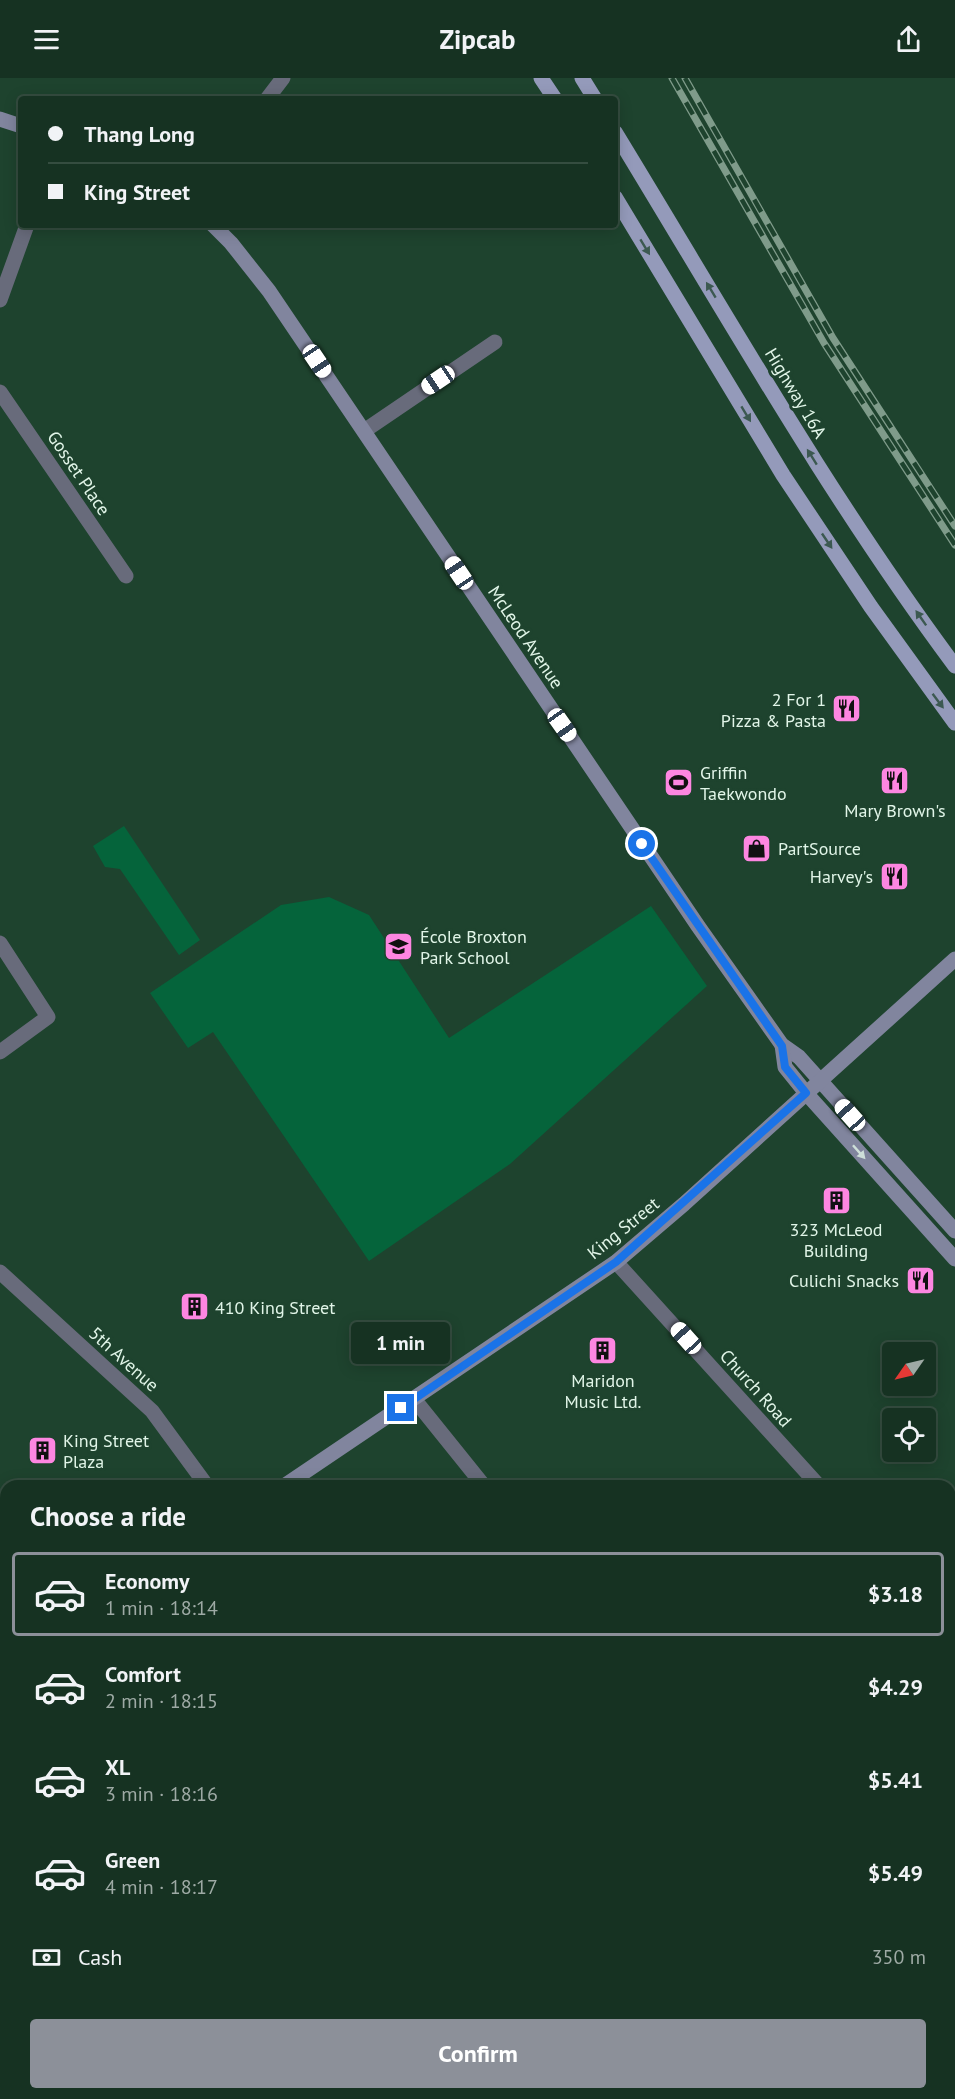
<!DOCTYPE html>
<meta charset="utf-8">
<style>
:root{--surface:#163222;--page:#233e2f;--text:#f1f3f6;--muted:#9eaaa5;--line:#354d40;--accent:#8c9099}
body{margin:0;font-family:"PT Sans",sans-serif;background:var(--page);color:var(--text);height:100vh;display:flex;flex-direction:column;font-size:22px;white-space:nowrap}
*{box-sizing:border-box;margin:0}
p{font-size:20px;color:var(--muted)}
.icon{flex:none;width:33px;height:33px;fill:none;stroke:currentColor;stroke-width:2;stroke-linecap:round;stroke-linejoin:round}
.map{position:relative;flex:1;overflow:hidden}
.sheet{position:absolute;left:0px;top:1402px;width:956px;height:620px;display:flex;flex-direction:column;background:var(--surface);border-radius:18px 18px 0 0;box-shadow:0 3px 15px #0003,0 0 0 2px var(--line)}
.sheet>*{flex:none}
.hud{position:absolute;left:18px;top:18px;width:600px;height:132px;border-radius:6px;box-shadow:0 3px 15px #0003,0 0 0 2px var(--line);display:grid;align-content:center;height:132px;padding:0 30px;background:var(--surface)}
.needle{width:39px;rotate:236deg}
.fabs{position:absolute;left:882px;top:1264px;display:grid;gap:12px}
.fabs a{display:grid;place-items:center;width:54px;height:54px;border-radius:6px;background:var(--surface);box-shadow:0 3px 15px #0003,0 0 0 2px var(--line);font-size:30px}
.end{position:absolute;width:27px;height:27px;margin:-14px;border:8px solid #1a73e8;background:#fff;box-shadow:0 0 0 3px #fff}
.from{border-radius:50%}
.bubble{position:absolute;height:42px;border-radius:6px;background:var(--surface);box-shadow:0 3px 15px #0003,0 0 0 2px var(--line);font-size:20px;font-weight:600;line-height:42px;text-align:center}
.car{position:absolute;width:18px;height:36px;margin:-18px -9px;border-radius:8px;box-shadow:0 0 4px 2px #0007;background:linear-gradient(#fff 24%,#345 0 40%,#fff 0 76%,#345 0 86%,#fff 0)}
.hud b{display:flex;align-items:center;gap:21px;height:57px;font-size:22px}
.hud b+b{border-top:2px solid var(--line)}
.hud i{width:15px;height:15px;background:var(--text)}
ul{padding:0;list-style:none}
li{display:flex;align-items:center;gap:18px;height:84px;margin:0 12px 9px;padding:0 18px;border:3px solid transparent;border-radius:6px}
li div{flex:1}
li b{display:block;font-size:22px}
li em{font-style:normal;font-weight:600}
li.on{border-color:var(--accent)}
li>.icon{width:54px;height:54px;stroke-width:1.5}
h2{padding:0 30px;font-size:27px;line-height:72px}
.pay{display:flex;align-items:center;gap:15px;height:66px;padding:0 30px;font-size:22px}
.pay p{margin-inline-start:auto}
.cta{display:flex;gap:12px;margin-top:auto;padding:12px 30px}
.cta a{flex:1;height:69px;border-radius:6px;background:var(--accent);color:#fff;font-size:24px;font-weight:600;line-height:69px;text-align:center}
header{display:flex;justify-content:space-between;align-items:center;height:78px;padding:0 30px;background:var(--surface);font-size:27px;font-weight:600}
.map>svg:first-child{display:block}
</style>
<header><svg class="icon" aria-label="menu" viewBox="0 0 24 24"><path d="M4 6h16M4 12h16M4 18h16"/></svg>Zipcab<svg class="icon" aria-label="share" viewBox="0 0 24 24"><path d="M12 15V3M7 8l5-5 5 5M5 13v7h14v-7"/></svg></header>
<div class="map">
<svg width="955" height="2021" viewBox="0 0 955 2021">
<rect width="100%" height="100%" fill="#1e432e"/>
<!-- green -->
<g fill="#05643b">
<path d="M124,748L200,862L179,877L120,791L105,789L93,768Z"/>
<path d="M329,819L369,837L449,960L651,828L707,908L510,1086L369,1183L213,954L188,970L150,915L281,827Z"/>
<path d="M0,1852L6,1853V2016H166L165,2021H0Z"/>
</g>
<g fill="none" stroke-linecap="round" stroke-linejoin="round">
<!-- street -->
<g stroke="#686b7b" stroke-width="15">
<path d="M267,21L283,0"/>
<path d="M0,222L27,147"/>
<path d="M0,314L126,498"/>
<path d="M364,353L495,264"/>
<path d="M0,865L48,939L0,974"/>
<path d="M616,1184L819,1408"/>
<path d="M0,1194L152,1333L207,1408"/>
<path d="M414,1321L484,1408"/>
<path d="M950,1436L955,1431"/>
<path d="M950,1551L955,1557"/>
<path d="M950,1935L955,1932"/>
<path d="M314,2016L317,2021"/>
<path d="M619,2016L622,2021"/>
<path d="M822,2021L830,2016"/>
</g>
<!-- secondary -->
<g stroke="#81859e" stroke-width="15">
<path d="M0,41L21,48"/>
<path d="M213,147L231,165L269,213L698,848L782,967L799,979L955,1153"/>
<path d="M782,967L785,989L806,1015L955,1181"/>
<path d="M284,1408L616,1184L684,1126L955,881"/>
<path d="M0,1600L6,1596"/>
</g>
<!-- primary -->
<g stroke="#949aba" stroke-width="15">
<path d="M541,0L555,21"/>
<path d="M582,0L595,21"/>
<path d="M615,54C725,234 829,419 955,588"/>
<path d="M615,119L783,397L871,529L955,645"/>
</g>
<defs>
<g id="rail">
<path d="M672,0L824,265L955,467"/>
<path d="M685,0L833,260L955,448"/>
</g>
</defs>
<!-- rail casing -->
<use href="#rail" stroke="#7f9b8a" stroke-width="7"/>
<!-- rail -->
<use href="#rail" stroke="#1e432e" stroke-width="4.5" stroke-dasharray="14" stroke-linecap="butt"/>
</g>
<!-- one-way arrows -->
<defs><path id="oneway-solid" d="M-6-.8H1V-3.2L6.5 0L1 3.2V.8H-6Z" transform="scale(1.5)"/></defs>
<g fill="#3c5951">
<use href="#oneway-solid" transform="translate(645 169) rotate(59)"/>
<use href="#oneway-solid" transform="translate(711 212) rotate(-121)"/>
<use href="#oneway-solid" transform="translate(746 336) rotate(59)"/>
<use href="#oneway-solid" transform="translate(812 379) rotate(-122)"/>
<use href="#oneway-solid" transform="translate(827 463) rotate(56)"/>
<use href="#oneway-solid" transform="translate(921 540) rotate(-125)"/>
<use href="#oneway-solid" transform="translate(938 623) rotate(53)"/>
</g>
<use fill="#cedfd9" href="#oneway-solid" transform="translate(859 1074) rotate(48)"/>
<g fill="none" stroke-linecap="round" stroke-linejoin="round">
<!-- route -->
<path stroke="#1a73e8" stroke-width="8" d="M401,1330L616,1184L806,1015L785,989L782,968L642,766"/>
</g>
<!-- icons -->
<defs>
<symbol id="restaurant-square" viewBox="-11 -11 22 22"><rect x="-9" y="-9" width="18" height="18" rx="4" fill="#fd86e1" stroke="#1e432e"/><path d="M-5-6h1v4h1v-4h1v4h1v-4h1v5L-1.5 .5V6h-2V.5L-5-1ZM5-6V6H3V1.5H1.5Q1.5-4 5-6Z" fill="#111"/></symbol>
<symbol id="stadium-square" viewBox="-11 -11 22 22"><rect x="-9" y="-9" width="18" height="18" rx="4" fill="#fd86e1" stroke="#1e432e"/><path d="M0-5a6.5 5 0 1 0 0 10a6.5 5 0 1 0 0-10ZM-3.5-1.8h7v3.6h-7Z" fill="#111"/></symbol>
<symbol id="shop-square" viewBox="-11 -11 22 22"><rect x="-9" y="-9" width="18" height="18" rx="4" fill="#fd86e1" stroke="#1e432e"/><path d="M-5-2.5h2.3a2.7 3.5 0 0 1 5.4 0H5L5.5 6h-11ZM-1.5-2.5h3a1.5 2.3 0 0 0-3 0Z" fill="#111"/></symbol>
<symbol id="school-square" viewBox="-11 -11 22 22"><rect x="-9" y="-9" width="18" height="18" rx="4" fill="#fd86e1" stroke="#1e432e"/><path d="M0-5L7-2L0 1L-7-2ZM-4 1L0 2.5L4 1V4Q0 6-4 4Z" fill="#111"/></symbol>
<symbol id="building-square" viewBox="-11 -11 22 22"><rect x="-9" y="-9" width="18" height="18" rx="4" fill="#fd86e1" stroke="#1e432e"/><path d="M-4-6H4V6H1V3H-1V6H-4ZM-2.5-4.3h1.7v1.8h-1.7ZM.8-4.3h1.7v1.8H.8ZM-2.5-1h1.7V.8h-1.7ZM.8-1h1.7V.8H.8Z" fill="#111"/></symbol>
</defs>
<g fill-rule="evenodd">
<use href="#restaurant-square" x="830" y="614" width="33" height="33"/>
<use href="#restaurant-square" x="878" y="686" width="33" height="33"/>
<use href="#stadium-square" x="662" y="688" width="33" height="33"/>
<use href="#shop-square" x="740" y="754" width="33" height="33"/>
<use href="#restaurant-square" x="878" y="782" width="33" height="33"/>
<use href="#school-square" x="382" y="852" width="33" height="33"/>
<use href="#building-square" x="820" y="1106" width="33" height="33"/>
<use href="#restaurant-square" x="904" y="1186" width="33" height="33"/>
<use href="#building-square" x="178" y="1212" width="33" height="33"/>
<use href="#building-square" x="586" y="1256" width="33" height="33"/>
<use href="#building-square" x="26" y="1356" width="33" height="33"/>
</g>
<g text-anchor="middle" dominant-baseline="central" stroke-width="6" stroke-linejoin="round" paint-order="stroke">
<!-- street labels -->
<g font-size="18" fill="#e1f5e8" stroke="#1e432e">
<text transform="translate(796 315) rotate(59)">Highway 16A</text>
<text transform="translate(79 395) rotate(56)">Gosset Place</text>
<text transform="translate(526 559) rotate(56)">McLeod Avenue</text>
<text transform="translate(623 1150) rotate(-39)">King Street</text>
<text transform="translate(124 1281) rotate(42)">5th Avenue</text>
<text transform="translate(756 1310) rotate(48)">Church Road</text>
</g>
<!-- poi labels -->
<g font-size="18" fill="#e1f5e8" stroke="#1e432e" text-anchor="start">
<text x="826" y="621" text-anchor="end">2 For 1<tspan x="826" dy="21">Pizza &amp; Pasta</tspan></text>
<text x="700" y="694">Griffin<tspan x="700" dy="21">Taekwondo</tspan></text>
<text x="895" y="732" text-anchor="middle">Mary Brown's</text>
<text x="778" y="770">PartSource</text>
<text x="873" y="798" text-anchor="end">Harvey's</text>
<text x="420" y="858">École Broxton<tspan x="420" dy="21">Park School</tspan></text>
<text x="836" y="1151" text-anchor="middle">323 McLeod<tspan x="836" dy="21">Building</tspan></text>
<text x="899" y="1202" text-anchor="end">Culichi Snacks</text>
<text x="215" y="1229">410 King Street</text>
<text x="603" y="1302" text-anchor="middle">Maridon<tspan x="603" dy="21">Music Ltd.</tspan></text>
<text x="63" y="1362">King Street<tspan x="63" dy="21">Plaza</tspan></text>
</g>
</g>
</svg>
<div class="fabs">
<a><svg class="needle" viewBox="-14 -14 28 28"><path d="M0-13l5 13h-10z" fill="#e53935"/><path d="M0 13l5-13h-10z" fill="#9eaaa5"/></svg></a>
<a><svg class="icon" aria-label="locate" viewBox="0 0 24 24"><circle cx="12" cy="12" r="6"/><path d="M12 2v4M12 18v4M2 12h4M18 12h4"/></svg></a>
</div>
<i class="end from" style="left:642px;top:766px"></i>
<i class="end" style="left:401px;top:1330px"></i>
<div class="bubble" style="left:351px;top:1244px;width:99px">1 min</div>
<i class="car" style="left:317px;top:283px;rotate:146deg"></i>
<i class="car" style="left:438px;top:302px;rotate:236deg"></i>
<i class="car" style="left:459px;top:495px;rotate:326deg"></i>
<i class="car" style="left:562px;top:647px;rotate:145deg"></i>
<i class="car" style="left:850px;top:1037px;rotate:318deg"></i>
<i class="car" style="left:686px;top:1260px;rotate:318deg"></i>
<div class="hud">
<b><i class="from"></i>Thang Long</b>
<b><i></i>King Street</b>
</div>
<section class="sheet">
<h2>Choose a ride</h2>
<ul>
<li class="on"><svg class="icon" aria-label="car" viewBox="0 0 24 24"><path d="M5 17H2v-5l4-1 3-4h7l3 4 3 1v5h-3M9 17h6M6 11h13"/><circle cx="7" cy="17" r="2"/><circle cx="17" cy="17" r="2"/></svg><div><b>Economy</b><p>1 min · 18:14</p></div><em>$3.18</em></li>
<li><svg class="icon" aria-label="car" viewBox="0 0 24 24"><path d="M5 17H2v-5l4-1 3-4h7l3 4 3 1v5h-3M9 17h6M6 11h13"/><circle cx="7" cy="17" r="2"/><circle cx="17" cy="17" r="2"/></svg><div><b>Comfort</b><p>2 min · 18:15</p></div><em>$4.29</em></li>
<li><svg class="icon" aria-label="car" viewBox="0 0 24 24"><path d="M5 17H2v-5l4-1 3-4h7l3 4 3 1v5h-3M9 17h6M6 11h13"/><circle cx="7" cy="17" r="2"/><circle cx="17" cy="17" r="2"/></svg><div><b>XL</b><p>3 min · 18:16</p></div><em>$5.41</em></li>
<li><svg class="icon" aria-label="car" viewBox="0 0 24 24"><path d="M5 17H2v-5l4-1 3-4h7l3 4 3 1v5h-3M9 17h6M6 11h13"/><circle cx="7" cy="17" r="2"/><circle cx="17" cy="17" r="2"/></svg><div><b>Green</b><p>4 min · 18:17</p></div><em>$5.49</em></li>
</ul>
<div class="pay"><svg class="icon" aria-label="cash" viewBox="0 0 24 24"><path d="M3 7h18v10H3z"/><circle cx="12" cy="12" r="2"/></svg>Cash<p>350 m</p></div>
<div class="cta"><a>Confirm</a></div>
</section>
</div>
